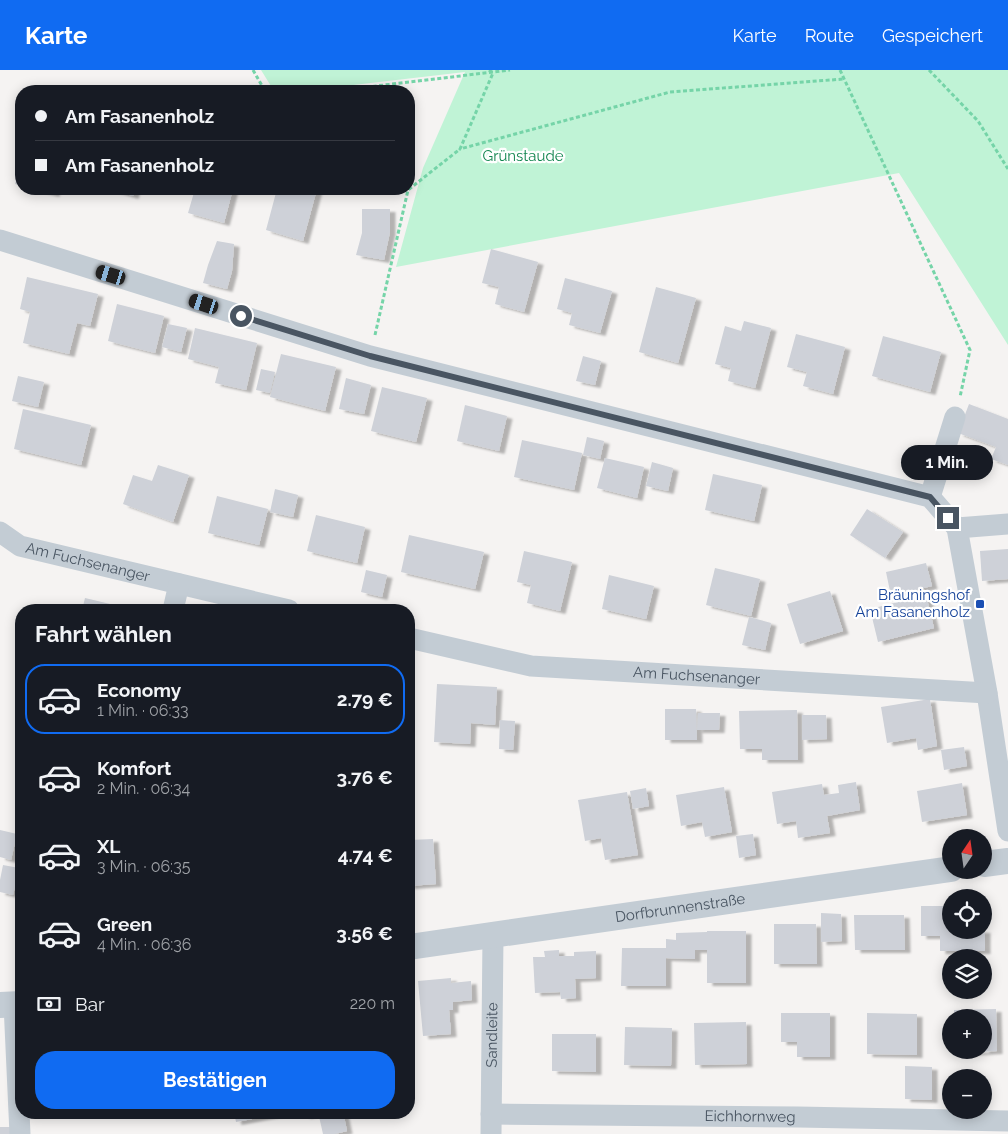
<!DOCTYPE html>
<html lang="de">
<meta charset="utf-8">
<style>
:root{--surface:#171b24;--page:#20242c;--text:#f1f3f6;--muted:#9ea1a6;--line:#363941;--accent:#106bf2}
body{margin:0;font-family:Raleway,sans-serif;background:var(--page);color:var(--text);height:100vh;display:flex;flex-direction:column;font-size:19px;white-space:nowrap}
*{box-sizing:border-box;margin:0}
p{font-size:16px;color:var(--muted)}
.icon{flex:none;width:28px;height:28px;fill:none;stroke:currentColor;stroke-width:2;stroke-linecap:round;stroke-linejoin:round}
.map{position:relative;flex:1;overflow:hidden}
.drawer{position:absolute;left:15px;top:534px;width:400px;height:515px;display:flex;flex-direction:column;background:var(--surface);border-radius:20px;box-shadow:0 2px 12px #0003}
.drawer>*{flex:none}
.banner{position:absolute;left:15px;top:15px;width:400px;height:110px;border-radius:20px;box-shadow:0 2px 12px #0003;display:grid;align-content:center;height:110px;padding:0 20px;background:var(--surface)}
.needle{width:32px;rotate:13deg}
.controls{position:absolute;left:942px;top:759px;display:grid;gap:10px}
.controls a{display:grid;place-items:center;width:50px;height:50px;border-radius:50%;background:var(--surface);box-shadow:0 2px 12px #0003;font-size:25px}
.end{position:absolute;width:22px;height:22px;margin:-11px;border:6px solid #495562;background:#fff;box-shadow:0 0 0 2px #fff}
.from{border-radius:50%}
.bubble{position:absolute;height:35px;border-radius:18px;background:var(--surface);box-shadow:0 2px 12px #0003;font-size:16px;font-weight:700;line-height:35px;text-align:center}
.car{position:absolute;width:15px;height:30px;margin:-15px -8px;border-radius:6px;box-shadow:0 0 4px 1px #0007;background:linear-gradient(#222 24%,#8ab4d8 0 40%,#222 0 76%,#8ab4d8 0 86%,#222 0)}
.banner b{display:flex;align-items:center;gap:18px;height:48px;font-size:19px}
.banner b+b{border-top:1px solid var(--line)}
.banner i{width:12px;height:12px;background:var(--text)}
ul{padding:0;list-style:none}
li{display:flex;align-items:center;gap:15px;height:70px;margin:0 10px 8px;padding:0 10px;border:2px solid transparent;border-radius:20px}
li div{flex:1}
li b{display:block;font-size:19px}
li em{font-style:normal;font-weight:700}
li.active{border-color:var(--accent)}
li>.icon{width:45px;height:45px;stroke-width:1.5}
h2{padding:0 20px;font-size:22px;line-height:60px}
.pay{display:flex;align-items:center;gap:12px;height:55px;padding:0 20px;font-size:19px}
.pay p{margin-inline-start:auto}
.action{display:flex;gap:10px;margin-top:auto;padding:10px 20px}
.action a{flex:1;height:58px;border-radius:20px;background:var(--accent);color:#fff;font-size:20px;font-weight:700;line-height:58px;text-align:center}
header{display:flex;align-items:center;gap:30px;box-sizing:border-box;height:70px;padding:0 25px;background:var(--accent);color:#fff}
header strong{font-size:24px}
nav{display:flex;gap:28px;margin-inline-start:auto;font-size:18px}
.map>svg:first-child{display:block}
</style>
<header>
<strong>Karte</strong>
<nav><a>Karte</a><a>Route</a><a>Gespeichert</a></nav>
</header>
<div class="map">
<svg width="1008" height="1064" viewBox="0 0 1008 1064">
<defs>
<filter id="shadow"><feDropShadow dx="5.5" dy="3" stdDeviation="1" flood-color="#0004"/></filter>
</defs>
<rect width="100%" height="100%" fill="#f5f3f2"/>
<!-- green -->
<path fill="#c0f3d6" d="M261,0H1008V275L899,103L396,197L423,98L465,2L302,21H274Z"/>
<!-- building -->
<g fill="#ced1d8" filter="url(#shadow)">
<path d="M21,91V116L15,114Z"/>
<path d="M35,119H55L54,124Z"/>
<path d="M110,119H135L133,126Z"/>
<path d="M195,119H233L224,153L188,143Z"/>
<path d="M277,119L296,124L297,119H317L303,171L266,160Z"/>
<path d="M362,139H390V162L384,190L356,185L362,163Z"/>
<path d="M217,171L234,174L232,201L227,219L203,213L208,195Z"/>
<path d="M491,179L538,192L524,242L495,234L499,217L482,213Z"/>
<path d="M27,207L98,224L90,256L77,253L69,284L23,273L30,242L20,239Z"/>
<path d="M565,208L612,221L600,263L569,255L572,243L557,239Z"/>
<path d="M656,217L696,228L678,293L639,282Z"/>
<path d="M117,234L164,246L155,283L108,271Z"/>
<path d="M744,251L771,258L755,318L728,311L731,298L715,294L725,256L741,261Z"/>
<path d="M168,254L187,258L181,282L162,277Z"/>
<path d="M195,258L257,273L246,320L215,313L219,297L188,289Z"/>
<path d="M796,264L845,277L833,324L803,316L807,302L787,297Z"/>
<path d="M883,266L941,282L930,322L872,306Z"/>
<path d="M281,284L336,297L325,341L270,327Z"/>
<path d="M583,286L601,291L595,315L576,311Z"/>
<path d="M261,299L275,302L270,323L256,320Z"/>
<path d="M18,306L44,312L38,337L12,331Z"/>
<path d="M346,308L371,315L364,344L339,339Z"/>
<path d="M382,317L427,328L416,372L371,361Z"/>
<path d="M969,334L1008,349V395L991,389L996,377L958,363Z"/>
<path d="M465,335L507,346L499,381L457,371Z"/>
<path d="M23,339L91,355L81,395L14,379Z"/>
<path d="M587,367L604,371L600,389L583,385Z"/>
<path d="M522,370L582,383L574,420L514,407Z"/>
<path d="M605,388L644,397L637,428L597,418Z"/>
<path d="M652,392L673,398L668,421L646,416Z"/>
<path d="M158,395L189,405L173,452L123,434L133,405L152,411Z"/>
<path d="M713,404L762,415L754,451L705,440Z"/>
<path d="M275,419L298,425L293,447L270,442Z"/>
<path d="M217,426L268,439L259,475L208,463Z"/>
<path d="M867,439L903,462L885,488L850,465Z"/>
<path d="M316,445L365,457L357,493L307,481Z"/>
<path d="M409,465L484,482L475,519L401,502Z"/>
<path d="M1008,479V509L982,511L980,481Z"/>
<path d="M524,481L572,492L560,541L527,533L531,515L517,512Z"/>
<path d="M926,493L932,516L891,526L886,502Z"/>
<path d="M715,498L760,509L751,546L706,535Z"/>
<path d="M366,500L387,505L382,527L361,522Z"/>
<path d="M609,505L654,516L646,549L602,539Z"/>
<path d="M830,521L843,561L800,574L787,534Z"/>
<path d="M926,525L934,558L878,572L870,539Z"/>
<path d="M85,528L131,539V540H82Z"/>
<path d="M749,547L771,553L765,580L742,575Z"/>
<path d="M437,614L497,617L495,655L471,653L470,674L434,672Z"/>
<path d="M930,629L937,676L918,680L916,668L887,673L881,637Z"/>
<path d="M665,639H696L697,670H665Z"/>
<path d="M797,640L798,690H762V679H740L739,641Z"/>
<path d="M698,643H720L719,660H697Z"/>
<path d="M802,645H826L827,669L802,670Z"/>
<path d="M500,650L515,651L513,680L499,679Z"/>
<path d="M964,677L967,696L944,700L941,680Z"/>
<path d="M856,712L860,740L827,746L830,763L798,768L796,751L777,754L772,722L822,714L824,725L839,723L838,715Z"/>
<path d="M962,713L967,745L922,752L917,721Z"/>
<path d="M724,717L732,762L705,767L702,752L681,756L676,725Z"/>
<path d="M646,718L649,736L633,739L630,721Z"/>
<path d="M627,722L638,785L605,790L601,768L585,771L578,730Z"/>
<path d="M0,760L17,764L11,790L0,787Z"/>
<path d="M753,764L756,785L739,788L736,766Z"/>
<path d="M433,769L436,814L409,816V770Z"/>
<path d="M3,795L19,798L13,825L0,822V810Z"/>
<path d="M921,836H951V860H985V881H940V866H921Z"/>
<path d="M821,843L841,844L842,871L821,872Z"/>
<path d="M854,845H904L905,880H855Z"/>
<path d="M774,854H816L817,894H774Z"/>
<path d="M707,861H746V913H707V880H695V889L666,888V916H621L622,878H666V869L676,870V863L707,862Z"/>
<path d="M559,880V886H574V882L596,881V908L575,909L576,928L561,929L560,922L535,923L533,887H545L544,881Z"/>
<path d="M451,908V913L471,911L472,930L453,932V940H449L451,964L423,966L418,911Z"/>
<path d="M996,939L997,981L955,983V980H984V948H954V940Z"/>
<path d="M781,943H830V987H797V972H781Z"/>
<path d="M867,943L917,944V985L867,984Z"/>
<path d="M746,952L747,994L695,995L694,953Z"/>
<path d="M625,957L672,958L671,996L624,995Z"/>
<path d="M552,964H596V1002L552,1001Z"/>
<path d="M905,996L932,997V1030L905,1029Z"/>
<path d="M234,1042H284V1043L236,1052Z"/>
<path d="M304,1042H316V1043L305,1046Z"/>
<path d="M318,1042H343L347,1061L335,1064H323Z"/>
<rect x="0" y="1057" width="12" height="7"/>
</g>
<g fill="none" stroke-linecap="round" stroke-linejoin="round">
<!-- path -->
<g stroke="#75d4a8" stroke-width="3" stroke-dasharray="4 2.5" stroke-linecap="butt">
<path d="M253,0L265,21"/>
<path d="M489,0L493,3L460,79L670,22L844,9"/>
<path d="M840,0L970,280L960,327"/>
<path d="M929,0L978,51L1008,99"/>
<path d="M334,21L510,0"/>
<path d="M375,265L408,120L460,79"/>
</g>
<!-- minor -->
<g stroke="#c3ccd4" stroke-width="21">
<path d="M0,170L370,286L930,427L957,458L987,623L1008,761"/>
<path d="M930,427L955,347"/>
<path d="M957,458L1008,454"/>
<path id="s1" d="M0,462L20,476L289,540"/>
<path d="M173,540L179,514"/>
<path id="s2" d="M409,568L531,596L987,623"/>
<path d="M14,934L20,1064"/>
<path id="s3" d="M491,1044L798,1047L1008,1051"/>
<path id="s4" d="M491,1064L493,866"/>
</g>
<!-- tertiary -->
<g stroke="#c3ccd4" stroke-width="26">
<path d="M984,794L1008,791"/>
<path id="s5" d="M409,877L951,799"/>
<path d="M0,935L21,934"/>
</g>
</g>
<g fill="none" stroke-linecap="round" stroke-linejoin="round">
<!-- route -->
<path stroke="#495562" stroke-width="6" d="M241,246L370,286L930,427L948,448"/>
</g>
<!-- markers -->
<rect fill="#1a4fb4" stroke="#fff" stroke-width="2" x="975" y="529" width="10" height="10" rx="2.5"/>
<g text-anchor="middle" dominant-baseline="central" stroke-width="4.5" stroke-linejoin="round" paint-order="stroke">
<!-- park labels -->
<g font-size="15" fill="#12854f" stroke="#fff">
<text x="523" y="86">Grünstaude</text>
</g>
<!-- street labels -->
<g font-size="15" fill="#495562" stroke="#fff">
<text stroke="none"><textPath href="#s1" startOffset="94">Am Fuchsenanger</textPath></text>
<text stroke="none"><textPath href="#s2" startOffset="291">Am Fuchsenanger</textPath></text>
<text stroke="none"><textPath href="#s5" startOffset="274">Dorfbrunnenstraße</textPath></text>
<text stroke="none"><textPath href="#s4" startOffset="99">Sandleite</textPath></text>
<text stroke="none"><textPath href="#s3" startOffset="259">Eichhornweg</textPath></text>
</g>
<!-- transit labels -->
<g font-size="15" fill="#164399" stroke="#fff" text-anchor="end">
<text x="970" y="525">Bräuningshof<tspan x="970" dy="17">Am Fasanenholz</tspan></text>
</g>
</g>
</svg>
<div class="controls">
<a><svg class="needle" viewBox="-14 -14 28 28"><path d="M0-13l5 13h-10z" fill="#e53935"/><path d="M0 13l5-13h-10z" fill="#9ea1a6"/></svg></a>
<a><svg class="icon" aria-label="locate" viewBox="0 0 24 24"><circle cx="12" cy="12" r="6"/><path d="M12 2v4M12 18v4M2 12h4M18 12h4"/></svg></a>
<a><svg class="icon" aria-label="layers" viewBox="0 0 24 24"><path d="M12 4l9 5-9 5-9-5zM3 14l9 5 9-5"/></svg></a>
<a>+</a>
<a>−</a>
</div>
<i class="end from" style="left:241px;top:246px"></i>
<i class="end" style="left:948px;top:448px"></i>
<div class="bubble" style="left:901px;top:375px;width:92px">1 Min.</div>
<i class="car" style="left:111px;top:205px;rotate:287deg"></i>
<i class="car" style="left:204px;top:234px;rotate:288deg"></i>
<div class="banner">
<b><i class="from"></i>Am Fasanenholz</b>
<b><i></i>Am Fasanenholz</b>
</div>
<section class="drawer">
<h2>Fahrt wählen</h2>
<ul>
<li class="active"><svg class="icon" aria-label="car" viewBox="0 0 24 24"><path d="M5 17H2v-5l4-1 3-4h7l3 4 3 1v5h-3M9 17h6M6 11h13"/><circle cx="7" cy="17" r="2"/><circle cx="17" cy="17" r="2"/></svg><div><b>Economy</b><p>1 Min. · 06:33</p></div><em>2.79 €</em></li>
<li><svg class="icon" aria-label="car" viewBox="0 0 24 24"><path d="M5 17H2v-5l4-1 3-4h7l3 4 3 1v5h-3M9 17h6M6 11h13"/><circle cx="7" cy="17" r="2"/><circle cx="17" cy="17" r="2"/></svg><div><b>Komfort</b><p>2 Min. · 06:34</p></div><em>3.76 €</em></li>
<li><svg class="icon" aria-label="car" viewBox="0 0 24 24"><path d="M5 17H2v-5l4-1 3-4h7l3 4 3 1v5h-3M9 17h6M6 11h13"/><circle cx="7" cy="17" r="2"/><circle cx="17" cy="17" r="2"/></svg><div><b>XL</b><p>3 Min. · 06:35</p></div><em>4.74 €</em></li>
<li><svg class="icon" aria-label="car" viewBox="0 0 24 24"><path d="M5 17H2v-5l4-1 3-4h7l3 4 3 1v5h-3M9 17h6M6 11h13"/><circle cx="7" cy="17" r="2"/><circle cx="17" cy="17" r="2"/></svg><div><b>Green</b><p>4 Min. · 06:36</p></div><em>3.56 €</em></li>
</ul>
<div class="pay"><svg class="icon" aria-label="cash" viewBox="0 0 24 24"><path d="M3 7h18v10H3z"/><circle cx="12" cy="12" r="2"/></svg>Bar<p>220 m</p></div>
<div class="action"><a>Bestätigen</a></div>
</section>
</div>
